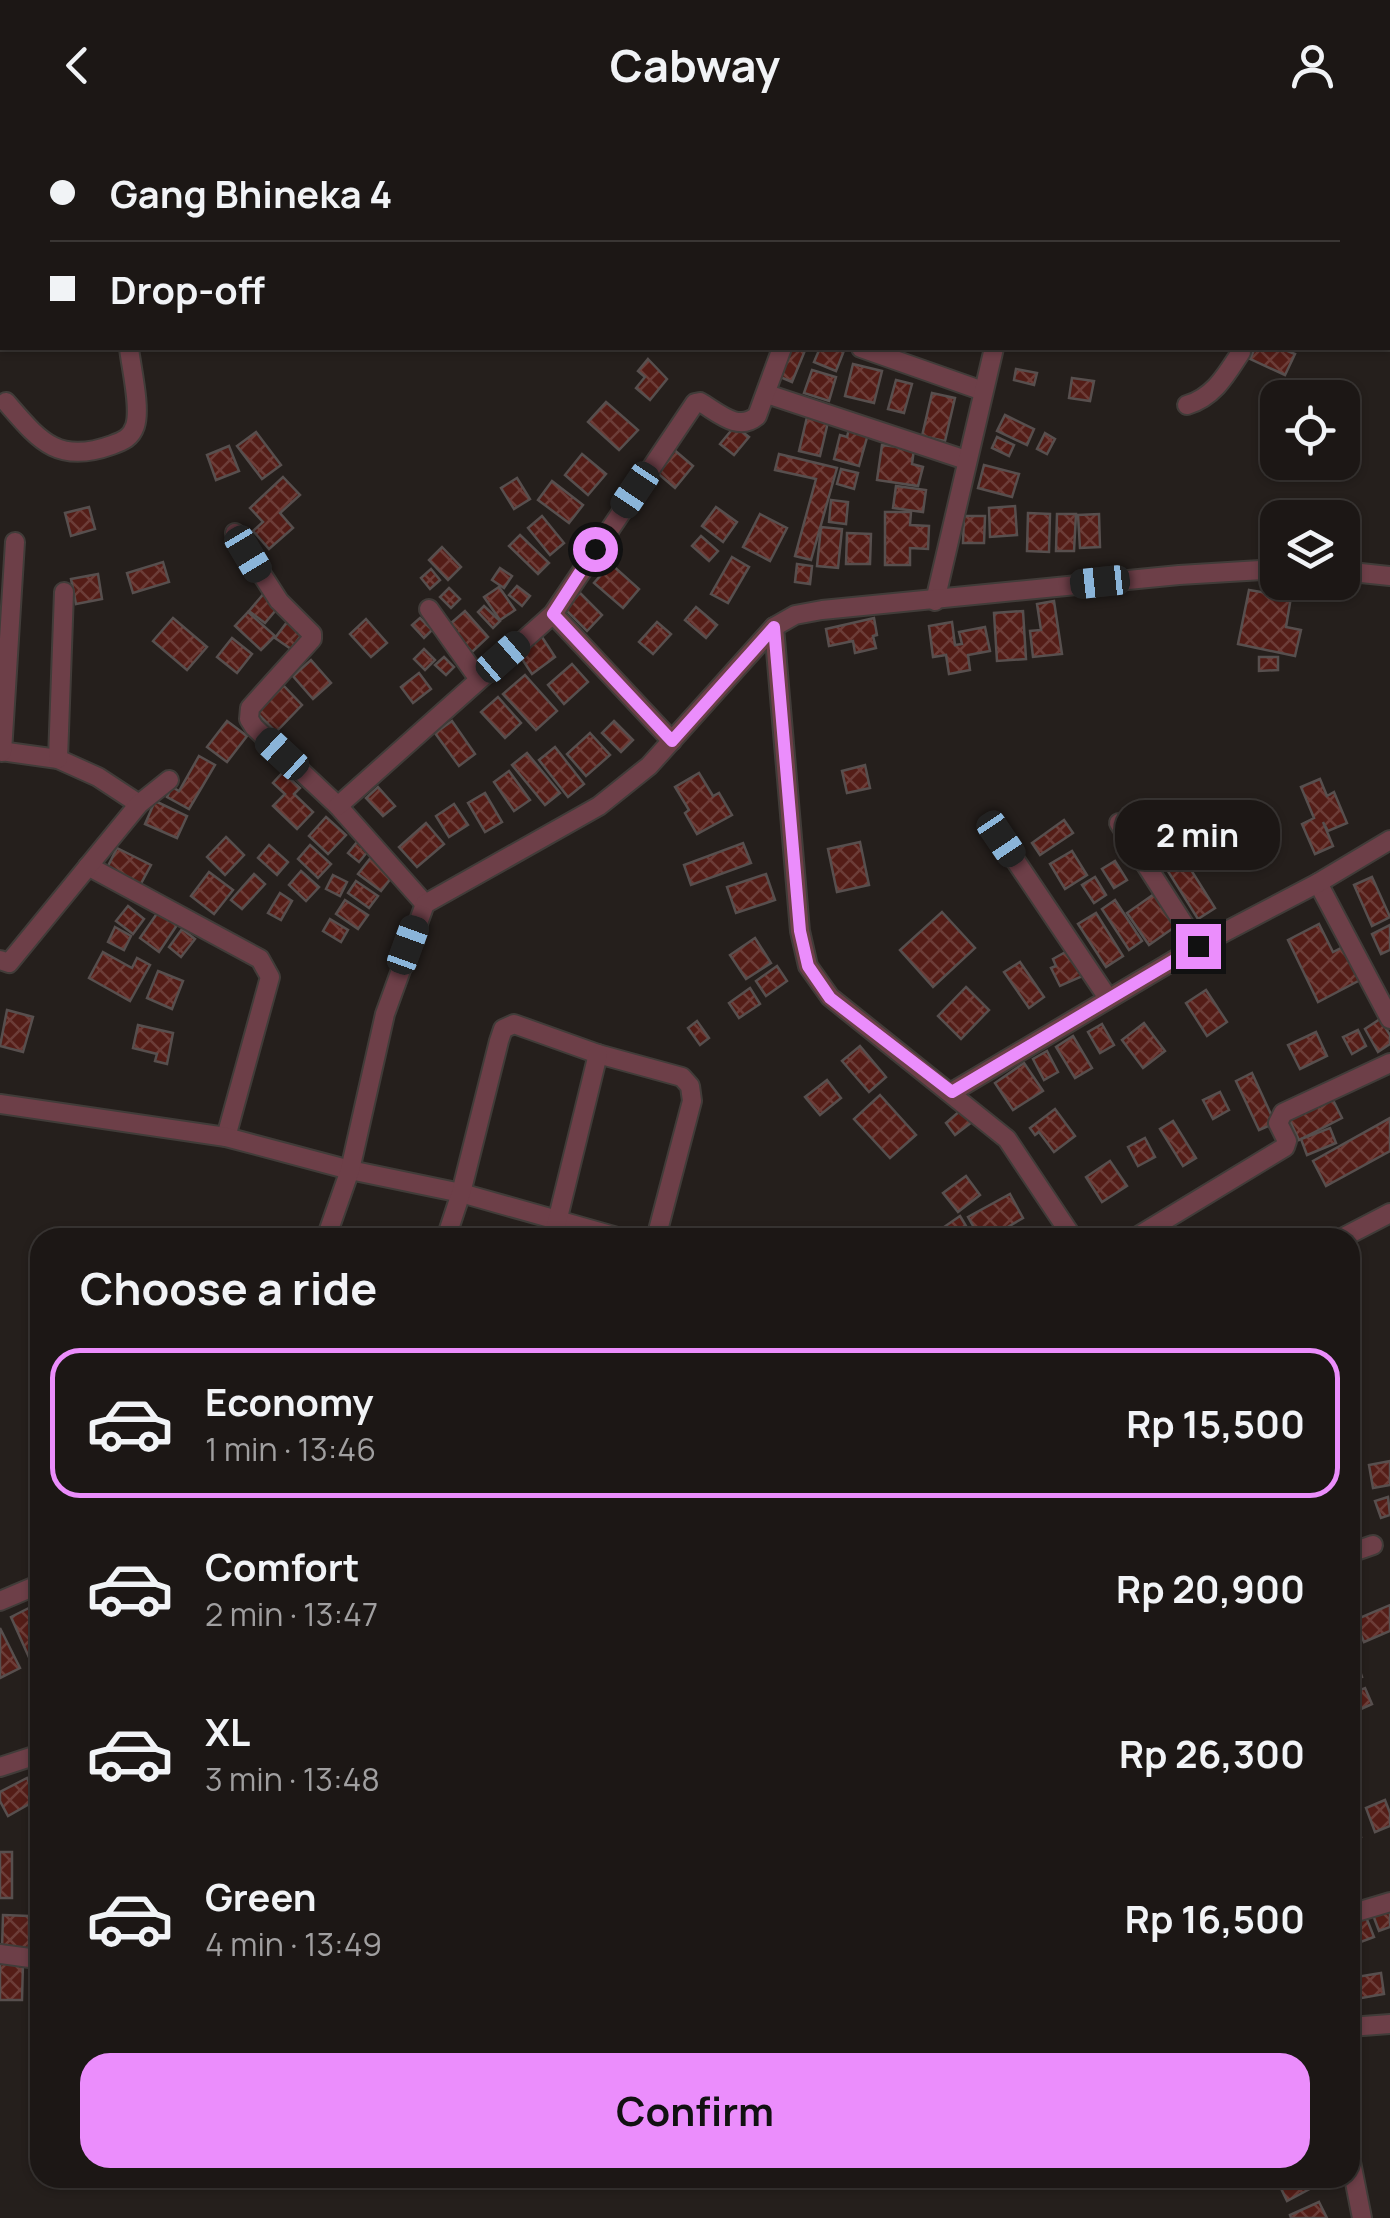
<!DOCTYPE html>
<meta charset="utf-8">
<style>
:root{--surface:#1c1715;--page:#25201e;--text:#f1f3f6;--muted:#a09fa0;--line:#3a3634;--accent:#eb8dfc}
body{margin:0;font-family:Manrope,sans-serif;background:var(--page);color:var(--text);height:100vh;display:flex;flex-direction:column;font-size:38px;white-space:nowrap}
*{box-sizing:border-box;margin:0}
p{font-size:32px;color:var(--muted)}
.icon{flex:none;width:55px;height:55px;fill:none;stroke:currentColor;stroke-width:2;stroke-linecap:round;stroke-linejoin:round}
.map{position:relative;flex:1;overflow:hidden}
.sheet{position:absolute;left:30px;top:1098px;width:1330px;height:960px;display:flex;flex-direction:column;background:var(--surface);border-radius:30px;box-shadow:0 2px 8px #0004,0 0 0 2px var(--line)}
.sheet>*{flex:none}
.top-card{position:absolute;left:0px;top:0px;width:1390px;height:220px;box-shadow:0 2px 8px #0004,0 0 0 2px var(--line);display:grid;align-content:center;height:220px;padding:0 50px;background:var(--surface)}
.buttons{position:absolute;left:1260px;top:250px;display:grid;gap:20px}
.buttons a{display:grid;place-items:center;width:100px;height:100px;border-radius:20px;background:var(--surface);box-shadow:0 2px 8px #0004,0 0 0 2px var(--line);font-size:50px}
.end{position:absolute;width:45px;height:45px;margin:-22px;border:12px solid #eb8dfc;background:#111;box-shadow:0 0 0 5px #111}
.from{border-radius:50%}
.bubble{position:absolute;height:70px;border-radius:30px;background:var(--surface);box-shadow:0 2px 8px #0004,0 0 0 2px var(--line);font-size:32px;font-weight:700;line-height:70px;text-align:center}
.car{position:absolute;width:30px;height:60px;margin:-30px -15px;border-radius:12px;box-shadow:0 0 8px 2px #0007;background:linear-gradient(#222 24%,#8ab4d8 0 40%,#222 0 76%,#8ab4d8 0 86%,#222 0)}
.top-card b{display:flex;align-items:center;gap:35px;height:95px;font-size:38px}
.top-card b+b{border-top:2px solid var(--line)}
.top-card i{width:25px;height:25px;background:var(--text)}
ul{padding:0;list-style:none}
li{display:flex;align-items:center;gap:30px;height:150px;margin:0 20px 15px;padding:0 30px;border:5px solid transparent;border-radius:30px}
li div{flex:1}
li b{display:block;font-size:38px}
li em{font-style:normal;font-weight:700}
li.current{border-color:var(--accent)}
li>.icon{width:90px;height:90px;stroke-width:1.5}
h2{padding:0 50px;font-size:45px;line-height:120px}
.primary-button{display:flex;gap:20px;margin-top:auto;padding:20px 50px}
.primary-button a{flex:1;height:115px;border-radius:30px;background:var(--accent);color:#111;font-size:40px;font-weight:700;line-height:115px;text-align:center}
header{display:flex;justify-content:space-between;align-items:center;height:130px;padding:0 50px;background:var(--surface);font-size:45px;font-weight:700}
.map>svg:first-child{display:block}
</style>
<header><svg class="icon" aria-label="back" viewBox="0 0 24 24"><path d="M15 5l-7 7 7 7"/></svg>Cabway<svg class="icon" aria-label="person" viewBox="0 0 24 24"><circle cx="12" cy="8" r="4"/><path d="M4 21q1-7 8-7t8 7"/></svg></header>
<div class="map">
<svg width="1390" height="2088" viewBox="0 0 1390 2088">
<defs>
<pattern id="building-cross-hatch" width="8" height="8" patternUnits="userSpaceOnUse" patternTransform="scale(2.5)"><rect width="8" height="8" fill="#541d17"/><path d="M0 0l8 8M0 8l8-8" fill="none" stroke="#6c3d38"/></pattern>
</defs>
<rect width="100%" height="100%" fill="#251f1c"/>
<!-- building -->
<g fill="url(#building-cross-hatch)" stroke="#574f4e" stroke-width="2.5">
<path d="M789,218H806L792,252L778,246Z"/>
<path d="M820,218H845L836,241L814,232Z"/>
<path d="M1255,218H1280L1295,224L1285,245L1250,229Z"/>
<path d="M648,229L667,249L650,270L636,258L645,247L638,241Z"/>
<path d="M853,234L882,241L874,273L845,266Z"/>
<path d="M1016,239L1037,243L1034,255L1014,250Z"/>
<path d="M812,240L836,247L829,271L804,263Z"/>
<path d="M1072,248L1094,251L1090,271L1069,268Z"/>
<path d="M896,250L912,254L904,283L888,279Z"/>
<path d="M932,263L955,268L945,311L922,306Z"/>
<path d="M606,272L638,300L619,320L588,292Z"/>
<path d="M1005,285L1034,299L1027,315L997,301Z"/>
<path d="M807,287L828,292L820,326L799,321Z"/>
<path d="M735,296L749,307L734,325L720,314Z"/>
<path d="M849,299L868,304L859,336L834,329L840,305L847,307Z"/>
<path d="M256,302L281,335L262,349L237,316Z"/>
<path d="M1045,303L1055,309L1047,324L1037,319Z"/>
<path d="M997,307L1014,315L1009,326L992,318Z"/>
<path d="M882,315L914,319L912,334L923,337L918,356L877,350Z"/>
<path d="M229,316L239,341L216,350L207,325Z"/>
<path d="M672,318L693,336L675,358L654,340Z"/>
<path d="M582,324L606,344L588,365L565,345Z"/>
<path d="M779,324L837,338L811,430L795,426L816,349L775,340Z"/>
<path d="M984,335L1019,344L1012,367L978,358Z"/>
<path d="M841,339L858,343L854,359L837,354Z"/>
<path d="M283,347L300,365L280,383L293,398L269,419L253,401L263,392L250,378Z"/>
<path d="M517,348L530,369L514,379L501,358Z"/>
<path d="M552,351L583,375L569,393L538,370Z"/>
<path d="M896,356L926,360L923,382L893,378Z"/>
<path d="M831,370L848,372L846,394L829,392Z"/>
<path d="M1015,376L1017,405L990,407L989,378Z"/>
<path d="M89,377L95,399L71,406L65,383Z"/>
<path d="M716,377L737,392L723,412L702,396Z"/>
<path d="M885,382H911L910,395L929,396L928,419L910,418V435H885Z"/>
<path d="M1028,383L1050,384L1049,422L1027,421Z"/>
<path d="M760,384L787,398L770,431L743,417Z"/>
<path d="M1057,384H1076L1074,421H1056Z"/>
<path d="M1099,384L1100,417L1080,418L1078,385Z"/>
<path d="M542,386L564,413L550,425L528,398Z"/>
<path d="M964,386H985L984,413H963Z"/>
<path d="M821,397L842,399L838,438L817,436Z"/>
<path d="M847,403L871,404L870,434H846Z"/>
<path d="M520,405L549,433L538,444L509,416Z"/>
<path d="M701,406L718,421L709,431L692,416Z"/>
<path d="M442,417L461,437L448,450L429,430Z"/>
<path d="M732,427L749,437L728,473L711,464Z"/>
<path d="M163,432L169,452L133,463L127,443Z"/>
<path d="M611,434L639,459L623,478L594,453Z"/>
<path d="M797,434L812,436L810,454L795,452Z"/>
<path d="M500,438L512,446L504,458L492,450Z"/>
<path d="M431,439L440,450L430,459L421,448Z"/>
<path d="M98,444L102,469L76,474L71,449Z"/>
<path d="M517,456L530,466L522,476L509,465Z"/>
<path d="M499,457L515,480L500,490L484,467Z"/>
<path d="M449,458L460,469L451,478L440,467Z"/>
<path d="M1249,460L1291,467L1286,497L1301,500L1295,526L1238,514Z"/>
<path d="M266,461L281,474L265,493L249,481Z"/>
<path d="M580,463L602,485L587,501L565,479Z"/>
<path d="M1054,471L1062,524L1033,527L1030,501L1041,500L1037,474Z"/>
<path d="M484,476L500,491L493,498L478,482Z"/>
<path d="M696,477L717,495L706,508L685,490Z"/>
<path d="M465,481L488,507L472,522L449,495Z"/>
<path d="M1023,481L1026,529L997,531L994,483Z"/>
<path d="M248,482L275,506L261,520L235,496Z"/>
<path d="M173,488L207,517L187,540L153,511Z"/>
<path d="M290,488L305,500L291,519L275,508Z"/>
<path d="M420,488L432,500L424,508L412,495Z"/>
<path d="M874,488L877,505L873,506L876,518L855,523L853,511L829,516L826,499Z"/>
<path d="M366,489L387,513L371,527L350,504Z"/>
<path d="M657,492L671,504L653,524L639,512Z"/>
<path d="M952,492L955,515L962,514L959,502L985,497L990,521L968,525L970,540L949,544L946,525L933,527L929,496Z"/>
<path d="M540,504L555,527L532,544L516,520Z"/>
<path d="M232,508L252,524L237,543L217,527Z"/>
<path d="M424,519L435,530L425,540L414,529Z"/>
<path d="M444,527L454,537L446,545L435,535Z"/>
<path d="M1259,527H1278V540L1259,541Z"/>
<path d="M311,530L331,553L313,569L293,546Z"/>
<path d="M572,534L588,552L564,574L548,555Z"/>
<path d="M419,543L431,559L413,573L401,557Z"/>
<path d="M525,545L557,581L536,600L503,564Z"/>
<path d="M283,555L302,575L276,602L256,582Z"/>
<path d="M498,567L521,593L505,608L481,582Z"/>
<path d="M227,591L247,606L227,632L207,617Z"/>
<path d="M452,591L475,624L459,636L435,603Z"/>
<path d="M614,591L633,610L621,622L602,603Z"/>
<path d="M590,603L610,625L586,646L567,624Z"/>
<path d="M555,617L584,654L568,667L539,630Z"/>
<path d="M527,623L560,663L545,675L512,635Z"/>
<path d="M199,626L215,635L189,679L167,667L172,657L179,661Z"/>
<path d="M865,635L870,658L847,663L842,641Z"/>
<path d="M509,641L530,670L514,681L494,652Z"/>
<path d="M283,642L300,658L294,664L313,682L297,699L273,676L285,664L273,653Z"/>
<path d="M699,643L713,666L719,663L732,685L697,704L685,683L689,680L675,657Z"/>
<path d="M1320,649L1327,666L1334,662L1347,693L1328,701L1323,692L1333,716L1315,724L1302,694L1314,688L1301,657Z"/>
<path d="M378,657L395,676L383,686L366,668Z"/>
<path d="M485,663L502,692L485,702L468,673Z"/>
<path d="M155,671L187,686L177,708L145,694Z"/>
<path d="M454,674L468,695L449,707L436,686Z"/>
<path d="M326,687L346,705L328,724L309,706Z"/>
<path d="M1064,690L1073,703L1040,725L1032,713Z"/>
<path d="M426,693L444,714L417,737L399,717Z"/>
<path d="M226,707L244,725L225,745L207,727Z"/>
<path d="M357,712L368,721L359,732L348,723Z"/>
<path d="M860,712L869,755L837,762L828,719Z"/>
<path d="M743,713L751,733L691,755L684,735Z"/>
<path d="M269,715L288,732L277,745L258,728Z"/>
<path d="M310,715L331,734L318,748L298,729Z"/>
<path d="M1176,716L1215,778L1198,789L1159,727Z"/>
<path d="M117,718L151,735L138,759L105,742Z"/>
<path d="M1072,721L1087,745L1065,759L1050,734Z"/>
<path d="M372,726L395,743L381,761L358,744Z"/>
<path d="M1115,731L1127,750L1114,758L1102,739Z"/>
<path d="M301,741L319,757L306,771L289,755Z"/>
<path d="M209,742L233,760L214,784L191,766Z"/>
<path d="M254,744L265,754L242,779L231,770Z"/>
<path d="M766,744L775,770L736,783L727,757Z"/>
<path d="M333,745L347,752L340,766L326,759Z"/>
<path d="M1095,747L1106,765L1094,773L1082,755Z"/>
<path d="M1372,747L1390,787L1372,796L1354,755Z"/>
<path d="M356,751L378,766L369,778L348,763Z"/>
<path d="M1157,762L1179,794L1149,815L1127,783Z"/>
<path d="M280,763L292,771L281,790L268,783Z"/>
<path d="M345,770L368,785L358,799L336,784Z"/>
<path d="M1115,770L1142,811L1129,820L1102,779Z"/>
<path d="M128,776L144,789L133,804L116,791Z"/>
<path d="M158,782L177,795L159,822L140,808Z"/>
<path d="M942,782L975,818L933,857L900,820Z"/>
<path d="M1096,783L1123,826L1106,837L1078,794Z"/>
<path d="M330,789L348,800L341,812L323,801Z"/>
<path d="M1319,794L1333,822L1345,816L1362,849L1318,872L1288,810Z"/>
<path d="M1390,795V820L1381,824L1372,804Z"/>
<path d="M115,797L131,806L124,820L108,812Z"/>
<path d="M182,799L195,809L181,827L169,817Z"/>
<path d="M755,808L771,833L746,849L730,825Z"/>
<path d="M1071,819L1085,845L1060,856L1051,838L1056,836L1053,829Z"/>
<path d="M103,822L132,838L137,828L150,835L130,871L89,848Z"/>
<path d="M1020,832L1044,867L1029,878L1004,842Z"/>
<path d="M777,836L787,851L766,866L756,851Z"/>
<path d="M158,841L183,851L172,879L147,868Z"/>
<path d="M966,857L989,880L961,909L938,886Z"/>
<path d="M750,858L760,874L739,888L729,873Z"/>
<path d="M1206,860L1227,892L1207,906L1186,873Z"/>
<path d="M7,880L33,887L23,922L0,916Z"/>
<path d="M1380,889L1390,905V914L1378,922L1365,899Z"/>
<path d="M697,891L709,908L700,915L688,898Z"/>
<path d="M1144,893L1165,921L1143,938L1122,910Z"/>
<path d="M1102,894L1114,915L1100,923L1088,902Z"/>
<path d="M138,895L173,903L167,934L155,931L157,924L133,918Z"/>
<path d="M1358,900L1366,916L1352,924L1343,907Z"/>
<path d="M1316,902L1327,926L1300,939L1288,915Z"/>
<path d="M1073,906L1092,938L1075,948L1056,917Z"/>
<path d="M860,916L886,947L869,962L842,931Z"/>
<path d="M1047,921L1058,942L1044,950L1033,929Z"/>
<path d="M1024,933L1043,961L1013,980L995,953Z"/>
<path d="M1252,943L1275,993L1259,1000L1236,951Z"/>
<path d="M827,950L841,968L820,985L805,967Z"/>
<path d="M1220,962L1229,980L1213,989L1203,970Z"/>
<path d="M1330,964L1342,988L1299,1010L1287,985Z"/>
<path d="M880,965L916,1005L890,1028L854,989Z"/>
<path d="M962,979L972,992L955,1005L946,993Z"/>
<path d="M1055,979L1075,1006L1054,1022L1039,1002L1035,1005L1030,998Z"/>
<path d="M1390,988V1021L1326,1056L1313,1031Z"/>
<path d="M1173,991L1196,1028L1183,1036L1160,999Z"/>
<path d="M1330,998L1336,1013L1307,1025L1301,1009Z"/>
<path d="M1145,1008L1155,1027L1138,1036L1128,1017Z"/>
<path d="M1110,1031L1127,1056L1102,1072L1086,1047Z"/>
<path d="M966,1046L980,1065L958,1082L943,1063Z"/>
<path d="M1010,1064L1023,1088L989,1108H980L968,1087Z"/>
<path d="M960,1086L966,1096L950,1107L944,1097Z"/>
<path d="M1390,1331V1355L1373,1358L1369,1335Z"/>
<path d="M1388,1367L1390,1385L1381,1388L1375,1371Z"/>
<path d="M37,1474L40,1542L36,1543L11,1487Z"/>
<path d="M1390,1475V1501L1364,1512L1355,1490Z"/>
<path d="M0,1498L20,1538L0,1548Z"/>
<path d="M1353,1520L1362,1547L1350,1551V1521Z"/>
<path d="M1365,1558L1372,1574L1350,1584V1564Z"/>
<path d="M27,1648L38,1669L8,1686L0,1671V1662Z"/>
<path d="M1385,1670L1390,1683V1696L1375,1702L1366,1678Z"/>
<path d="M1350,1680L1361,1707L1350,1711Z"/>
<rect x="0" y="1722" width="12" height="46"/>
<path d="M1390,1779V1797L1379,1801L1373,1785Z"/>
<path d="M3,1785L29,1786V1819H2Z"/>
<path d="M1366,1787L1374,1807L1350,1816V1793Z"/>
<path d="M0,1833H23L22,1870H0Z"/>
<path d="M1381,1843L1384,1864L1350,1870V1848Z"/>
<path d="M1287,2048H1316L1319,2054L1287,2071L1278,2052Z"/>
<path d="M1319,2072L1327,2088H1291L1290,2085Z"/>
</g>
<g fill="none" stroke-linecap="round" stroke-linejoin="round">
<defs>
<g id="minor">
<path d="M102,0L103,2"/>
<path d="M641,0V2"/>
<path d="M980,0L993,2"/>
<path d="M615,2L617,0"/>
<path d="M1048,2L1049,0"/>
<path d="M1388,10L1390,12"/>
<path d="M1388,158L1390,159"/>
<path d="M861,218L983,261"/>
<path d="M767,264L966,330"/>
<path d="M6,272C39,310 57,335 112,315C123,311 131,308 135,296C141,278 131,237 129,218"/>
<path d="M1187,275C1214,267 1226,245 1241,222"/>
<path d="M235,403L279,471L312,504V509L250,578L249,589L254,597L338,676L425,774"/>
<path d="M1342,441L1390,446"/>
<path d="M935,471L994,218"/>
<path d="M429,479L478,548"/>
<path d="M553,484L672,611"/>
<path d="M774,497L800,801L808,836L830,867L1007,1009L1073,1108"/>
<path d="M0,621L58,629L98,647L139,674"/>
<path d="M2,622L15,412"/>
<path d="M58,629L64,462"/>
<path d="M338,676L553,484L695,273L700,272C719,283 738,302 757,286L782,218"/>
<path d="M1119,693L1198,816"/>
<path d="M1001,709L1108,868"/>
<path d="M88,736L260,829L270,847L226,1007"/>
<path d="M1318,753L1390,889"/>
<path d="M0,830L9,833L139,674L169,650"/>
<path d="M952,962L1198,816L1318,753L1390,710"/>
<path d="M0,974L226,1007L350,1040L461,1063L621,1108"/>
<path d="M326,1108L350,1040L385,884L425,774L599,676L649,636L774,497L795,485L822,480L1179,445L1278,439"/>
<path d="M446,1108L461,1063L499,911L503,899L514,894L598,924L682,947L690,956L692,971L656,1108"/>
<path d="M553,1108L598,924"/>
<path d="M1135,1108L1285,1017L1287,1011L1278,993L1283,983L1390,933"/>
<path d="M1342,1108L1390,1083"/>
<path d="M1350,1423L1373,1415"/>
<path d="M0,1471L40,1454"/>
<path d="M0,1637L40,1624"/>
<path d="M1350,1784L1390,1772"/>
<path d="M0,1824L30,1828"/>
<path d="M1350,1897L1390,1894"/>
<path d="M1350,2027L1362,2088"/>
</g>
</defs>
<!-- minor casing -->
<use href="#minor" stroke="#413c39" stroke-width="22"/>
<!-- minor -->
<use href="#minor" stroke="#6d3f48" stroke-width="18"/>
</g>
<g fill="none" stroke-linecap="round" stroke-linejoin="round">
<!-- route -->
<path stroke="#eb8dfc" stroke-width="12" d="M595,419L553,484L672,611L774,497L800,801L808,836L830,868L952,962L1198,816"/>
</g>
</svg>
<div class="buttons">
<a><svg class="icon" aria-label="locate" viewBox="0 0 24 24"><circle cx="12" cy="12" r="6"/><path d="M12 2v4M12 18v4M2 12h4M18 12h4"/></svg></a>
<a><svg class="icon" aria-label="layers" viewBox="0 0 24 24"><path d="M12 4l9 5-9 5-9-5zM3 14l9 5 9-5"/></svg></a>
</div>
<i class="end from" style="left:595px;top:419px"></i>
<i class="end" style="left:1198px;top:816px"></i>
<div class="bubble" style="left:1115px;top:670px;width:165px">2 min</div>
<i class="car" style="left:635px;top:360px;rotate:214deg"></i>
<i class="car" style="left:248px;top:424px;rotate:149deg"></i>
<i class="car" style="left:1100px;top:452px;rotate:264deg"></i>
<i class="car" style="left:503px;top:527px;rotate:49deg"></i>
<i class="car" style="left:282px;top:624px;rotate:313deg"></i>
<i class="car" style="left:1001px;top:709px;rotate:146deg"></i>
<i class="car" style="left:408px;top:815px;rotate:20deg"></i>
<div class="top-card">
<b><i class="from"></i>Gang Bhineka 4</b>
<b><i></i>Drop-off</b>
</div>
<section class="sheet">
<h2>Choose a ride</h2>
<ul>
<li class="current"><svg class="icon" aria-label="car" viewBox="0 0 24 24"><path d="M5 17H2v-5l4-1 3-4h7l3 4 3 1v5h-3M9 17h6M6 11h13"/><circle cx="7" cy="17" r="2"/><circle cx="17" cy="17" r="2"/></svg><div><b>Economy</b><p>1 min · 13:46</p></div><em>Rp 15,500</em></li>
<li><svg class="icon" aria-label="car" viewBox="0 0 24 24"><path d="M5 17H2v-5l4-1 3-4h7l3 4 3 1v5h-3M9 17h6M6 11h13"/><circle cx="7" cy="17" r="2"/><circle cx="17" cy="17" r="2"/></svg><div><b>Comfort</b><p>2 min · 13:47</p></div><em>Rp 20,900</em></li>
<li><svg class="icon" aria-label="car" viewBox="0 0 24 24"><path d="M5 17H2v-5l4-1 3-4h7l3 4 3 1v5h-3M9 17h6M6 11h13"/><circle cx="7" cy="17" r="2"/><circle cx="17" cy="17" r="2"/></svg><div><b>XL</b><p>3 min · 13:48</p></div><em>Rp 26,300</em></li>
<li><svg class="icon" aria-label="car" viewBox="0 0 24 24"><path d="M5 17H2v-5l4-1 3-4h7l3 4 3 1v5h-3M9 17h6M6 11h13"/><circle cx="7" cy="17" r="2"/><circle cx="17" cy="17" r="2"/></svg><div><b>Green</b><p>4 min · 13:49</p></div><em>Rp 16,500</em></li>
</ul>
<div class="primary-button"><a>Confirm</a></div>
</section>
</div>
